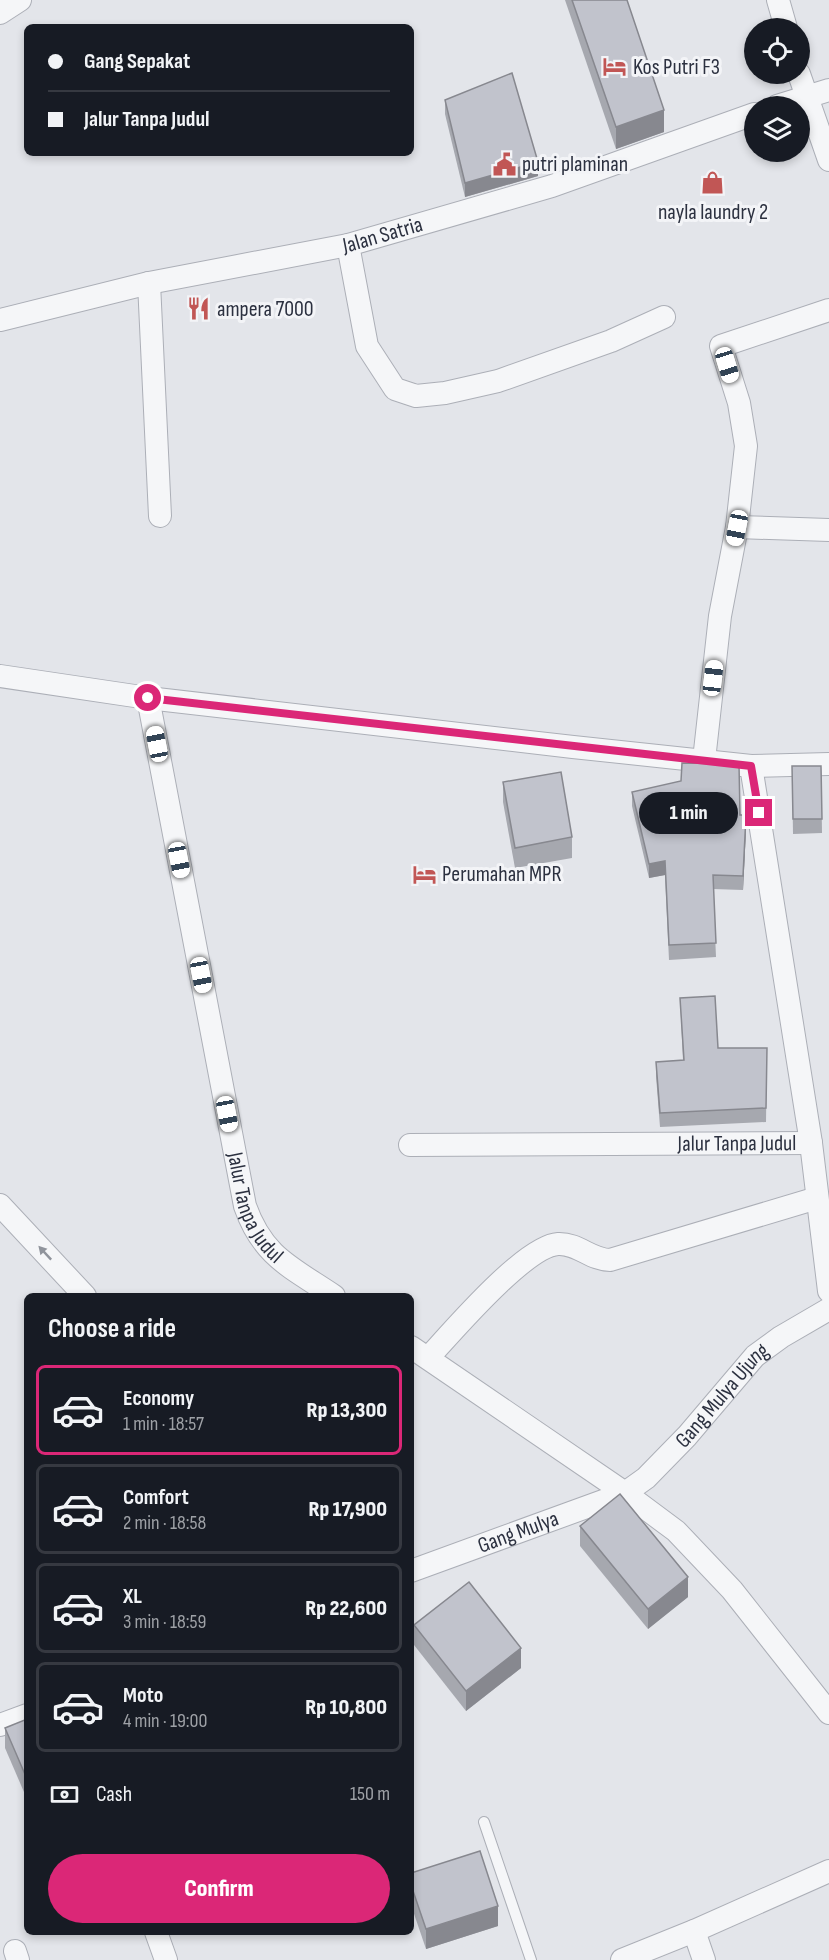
<!DOCTYPE html>
<meta charset="utf-8">
<style>
:root{--surface:#171b24;--page:#242831;--text:#f1f3f6;--muted:#9ea1a6;--line:#363941;--accent:#db2777}
body{margin:0;font-family:"Sofia Sans Condensed",sans-serif;background:var(--page);color:var(--text);height:100vh;display:flex;flex-direction:column;font-size:22px;white-space:nowrap}
*{box-sizing:border-box;margin:0}
p{font-size:20px;color:var(--muted)}
.icon{flex:none;width:33px;height:33px;fill:none;stroke:currentColor;stroke-width:2;stroke-linecap:round;stroke-linejoin:round}
.map{position:relative;flex:1;overflow:hidden}
.drawer{position:absolute;left:24px;top:1293px;width:390px;height:642px;display:flex;flex-direction:column;background:var(--surface);border-radius:9px;box-shadow:0 3px 9px #0003}
.drawer>*{flex:none}
.guide{position:absolute;left:24px;top:24px;width:390px;height:132px;border-radius:9px;box-shadow:0 3px 9px #0003;display:grid;align-content:center;height:132px;padding:0 24px;background:var(--surface)}
.tools{position:absolute;left:744px;top:18px;display:grid;gap:12px}
.tools a{display:grid;place-items:center;width:66px;height:66px;border-radius:50%;background:var(--surface);box-shadow:0 3px 9px #0003;font-size:30px}
.end{position:absolute;width:27px;height:27px;margin:-14px;border:8px solid #db2777;background:#fff;box-shadow:0 0 0 3px #fff}
.from{border-radius:50%}
.bubble{position:absolute;height:42px;border-radius:21px;background:var(--surface);box-shadow:0 3px 9px #0003;font-size:20px;font-weight:800;line-height:42px;text-align:center}
.car{position:absolute;width:18px;height:36px;margin:-18px -9px;border-radius:8px;box-shadow:0 0 4px 2px #0007;background:linear-gradient(#fff 24%,#345 0 40%,#fff 0 76%,#345 0 86%,#fff 0)}
.guide b{display:flex;align-items:center;gap:21px;height:57px;font-size:22px}
.guide b+b{border-top:2px solid var(--line)}
.guide i{width:15px;height:15px;background:var(--text)}
ul{padding:0;list-style:none}
li{display:flex;align-items:center;gap:18px;height:90px;margin:0 12px 9px;padding:0 12px;border:3px solid var(--line);border-radius:9px}
li div{flex:1}
li b{display:block;font-size:22px}
li em{font-style:normal;font-weight:800}
li.on{border-color:var(--accent)}
li>.icon{width:54px;height:54px;stroke-width:1.5}
h2{padding:0 24px;font-size:27px;line-height:72px}
.pay{display:flex;align-items:center;gap:15px;height:66px;padding:0 24px;font-size:22px}
.pay p{margin-inline-start:auto}
.button{display:flex;gap:12px;margin-top:auto;padding:12px 24px}
.button a{flex:1;height:69px;border-radius:36px;background:var(--accent);color:#fff;font-size:24px;font-weight:800;line-height:69px;text-align:center}
.map>svg:first-child{display:block}
</style>
<div class="map">
<svg width="829" height="1960" viewBox="0 0 829 1960">
<rect width="100%" height="100%" fill="#e3e5ea"/>
<g fill="none" stroke-linecap="round" stroke-linejoin="round">
<defs>
<path id="service" d="M484,1822L531,1960"/>
<g id="minor">
<path d="M778,0L786,28"/>
<path d="M0,13L20,0"/>
<path d="M799,74L829,160"/>
<path d="M777,106L829,90"/>
<path d="M348,245L367,346L395,389L416,396L445,393L498,381L611,341L664,317"/>
<path d="M149,283L160,516"/>
<path id="s1" d="M0,320L149,283L348,245L552,186L754,114"/>
<path d="M737,527L829,530"/>
<path d="M0,676L148,698L573,747L751,766L829,764"/>
<path id="s2" d="M148,698L245,1206C263,1257 291,1267 334,1296"/>
<path d="M704,760L720,616L737,527L746,446L739,403L721,346L829,310"/>
<path d="M751,766L811,1143L829,1291"/>
<path id="s3" d="M410,1145L811,1143"/>
<path d="M0,1205L85,1296"/>
<path d="M411,1347L625,1493L676,1531L732,1590L829,1713"/>
<path d="M428,1358C452,1332 525,1246 558,1244C578,1243 591,1260 610,1260L817,1198"/>
<path id="s4" d="M411,1571L625,1493L646,1478L687,1436L755,1356L781,1337L829,1309"/>
<path d="M0,1725L27,1715"/>
<path d="M156,1932L166,1960"/>
<path d="M15,1951L18,1960"/>
<path d="M622,1960L694,1931"/>
<path d="M704,1960L694,1931L829,1871"/>
</g>
</defs>
<!-- service casing -->
<use href="#service" stroke="#acafb7" stroke-width="12"/>
<!-- minor casing -->
<use href="#minor" stroke="#acafb7" stroke-width="24"/>
<!-- service -->
<use href="#service" stroke="#f5f6f8" stroke-width="10"/>
<!-- minor -->
<use href="#minor" stroke="#f5f6f8" stroke-width="22"/>
</g>
<!-- wall -->
<g fill="#a6a8af">
<path d="M565,0H627L664,132L616,149Z"/>
<path d="M445,100L538,176L465,197L445,114Z"/>
<path d="M792,766H821L822,833L793,834Z"/>
<path d="M503,782L572,837V858L515,868L503,802Z"/>
<path d="M632,792L740,815L746,829L743,890L713,889L716,957L669,960L665,875L649,878L632,806Z"/>
<path d="M680,998L718,1048H767L766,1122L660,1127L656,1076V1062L683,1060Z"/>
<path d="M580,1526L688,1597L648,1629L580,1546Z"/>
<path d="M414,1625L521,1668L466,1711L414,1645Z"/>
<path d="M27,1719V1799L5,1748V1728Z"/>
<path d="M411,1873L498,1926L426,1949L411,1905Z"/>
</g>
<!-- shaded-wall -->
<g fill="#87888f">
<path d="M664,110V132L616,149V127Z"/>
<path d="M538,162V176L465,197V183Z"/>
<path d="M746,815V829L743,890V876Z"/>
<path d="M665,861V875L649,878V864Z"/>
<path d="M688,1577V1597L648,1629V1609Z"/>
<path d="M521,1648V1668L466,1711V1691Z"/>
<path d="M498,1906V1926L426,1949V1929Z"/>
</g>
<!-- building -->
<g fill="#c1c3cc" stroke="#87888f" stroke-width="1.5">
<path d="M572,0H627L664,110L616,127Z"/>
<path d="M512,73L538,162L465,183L445,100Z"/>
<path d="M682,763L739,764L740,815H746L743,876L713,875L716,943L669,945L665,861L649,864L632,792L681,781Z"/>
<path d="M792,766H821L822,819H793Z"/>
<path d="M561,772L572,837L515,848L503,782Z"/>
<path d="M715,996L718,1048H767L766,1108L660,1113L656,1062L684,1060L680,998Z"/>
<path d="M620,1494L688,1577L648,1609L580,1526Z"/>
<path d="M469,1582L521,1648L466,1691L414,1625Z"/>
<path d="M27,1719V1779L5,1728Z"/>
<path d="M480,1851L498,1906L426,1929L411,1885V1873Z"/>
</g>
<!-- one-way arrows -->
<defs><path id="oneway-solid" d="M-6-.8H1V-3.2L6.5 0L1 3.2V.8H-6Z" transform="scale(1.5)"/></defs>
<use fill="#90949c" href="#oneway-solid" transform="translate(45 1253) rotate(-133)"/>
<g fill="none" stroke-linecap="round" stroke-linejoin="round">
<!-- route -->
<path stroke="#db2777" stroke-width="8" d="M148,698L751,766L759,813"/>
</g>
<!-- icons -->
<defs>
<symbol id="hotel-bare" viewBox="-9 -9 18 18"><path d="M-6-4.5h1.5V1H6V5H4.5V3h-9V5H-6ZM-4 0a1.8 1.8 0 1 1 3.6 0ZM.5 0V-2.5h3Q6-2.5 6 0Z" fill="#c15655" stroke="#f3f4f7" stroke-width="2.5" paint-order="stroke"/></symbol>
<symbol id="civic-bare" viewBox="-9 -9 18 18"><path d="M-.6-6.5H3V-4.5H.6V-3L4-1V1h2V6H-6V1h2V-1L-.6-3ZM-1.2 2.5V6h2.4V2.5Z" fill="#c15655" stroke="#f3f4f7" stroke-width="2.5" paint-order="stroke"/></symbol>
<symbol id="shop-bare" viewBox="-9 -9 18 18"><path d="M-5-2.5h2.3a2.7 3.5 0 0 1 5.4 0H5L5.5 6h-11ZM-1.5-2.5h3a1.5 2.3 0 0 0-3 0Z" fill="#c15655" stroke="#f3f4f7" stroke-width="2.5" paint-order="stroke"/></symbol>
<symbol id="restaurant-bare" viewBox="-9 -9 18 18"><path d="M-5-6h1v4h1v-4h1v4h1v-4h1v5L-1.5 .5V6h-2V.5L-5-1ZM5-6V6H3V1.5H1.5Q1.5-4 5-6Z" fill="#c15655" stroke="#f3f4f7" stroke-width="2.5" paint-order="stroke"/></symbol>
</defs>
<g fill-rule="evenodd">
<use href="#hotel-bare" x="598" y="50" width="33" height="33"/>
<use href="#civic-bare" x="488" y="148" width="33" height="33"/>
<use href="#shop-bare" x="696" y="166" width="33" height="33"/>
<use href="#restaurant-bare" x="182" y="292" width="33" height="33"/>
<use href="#hotel-bare" x="408" y="858" width="33" height="33"/>
</g>
<g text-anchor="middle" dominant-baseline="central" stroke-width="6" stroke-linejoin="round" paint-order="stroke">
<!-- poi labels -->
<g font-size="22" fill="#2c3140" stroke="#f3f4f7" text-anchor="start">
<text x="633" y="67">Kos Putri F3</text>
<text x="522" y="164">putri plaminan</text>
<text x="713" y="212" text-anchor="middle">nayla laundry 2</text>
<text x="217" y="309">ampera 7000</text>
<text x="442" y="874">Perumahan MPR</text>
</g>
<!-- street labels -->
<g font-size="22" fill="#2c3140" stroke="#f3f4f7">
<text stroke="none"><textPath href="#s1" startOffset="392">Jalan Satria</textPath></text>
<text stroke="none"><textPath href="#s3" startOffset="327">Jalur Tanpa Judul</textPath></text>
<text stroke="none"><textPath href="#s2" startOffset="522">Jalur Tanpa Judul</textPath></text>
<text stroke="none"><textPath href="#s4" startOffset="366">Gang Mulya Ujung</textPath></text>
<text stroke="none"><textPath href="#s4" startOffset="114">Gang Mulya</textPath></text>
</g>
</g>
</svg>
<div class="tools">
<a><svg class="icon" aria-label="locate" viewBox="0 0 24 24"><circle cx="12" cy="12" r="6"/><path d="M12 2v4M12 18v4M2 12h4M18 12h4"/></svg></a>
<a><svg class="icon" aria-label="layers" viewBox="0 0 24 24"><path d="M12 4l9 5-9 5-9-5zM3 14l9 5 9-5"/></svg></a>
</div>
<i class="end from" style="left:148px;top:698px"></i>
<i class="end" style="left:759px;top:813px"></i>
<div class="bubble" style="left:639px;top:792px;width:99px">1 min</div>
<i class="car" style="left:727px;top:365px;rotate:163deg"></i>
<i class="car" style="left:737px;top:528px;rotate:191deg"></i>
<i class="car" style="left:713px;top:678px;rotate:7deg"></i>
<i class="car" style="left:157px;top:744px;rotate:349deg"></i>
<i class="car" style="left:179px;top:860px;rotate:169deg"></i>
<i class="car" style="left:201px;top:975px;rotate:169deg"></i>
<i class="car" style="left:227px;top:1114px;rotate:169deg"></i>
<div class="guide">
<b><i class="from"></i>Gang Sepakat</b>
<b><i></i>Jalur Tanpa Judul</b>
</div>
<section class="drawer">
<h2>Choose a ride</h2>
<ul>
<li class="on"><svg class="icon" aria-label="car" viewBox="0 0 24 24"><path d="M5 17H2v-5l4-1 3-4h7l3 4 3 1v5h-3M9 17h6M6 11h13"/><circle cx="7" cy="17" r="2"/><circle cx="17" cy="17" r="2"/></svg><div><b>Economy</b><p>1 min · 18:57</p></div><em>Rp 13,300</em></li>
<li><svg class="icon" aria-label="car" viewBox="0 0 24 24"><path d="M5 17H2v-5l4-1 3-4h7l3 4 3 1v5h-3M9 17h6M6 11h13"/><circle cx="7" cy="17" r="2"/><circle cx="17" cy="17" r="2"/></svg><div><b>Comfort</b><p>2 min · 18:58</p></div><em>Rp 17,900</em></li>
<li><svg class="icon" aria-label="car" viewBox="0 0 24 24"><path d="M5 17H2v-5l4-1 3-4h7l3 4 3 1v5h-3M9 17h6M6 11h13"/><circle cx="7" cy="17" r="2"/><circle cx="17" cy="17" r="2"/></svg><div><b>XL</b><p>3 min · 18:59</p></div><em>Rp 22,600</em></li>
<li><svg class="icon" aria-label="car" viewBox="0 0 24 24"><path d="M5 17H2v-5l4-1 3-4h7l3 4 3 1v5h-3M9 17h6M6 11h13"/><circle cx="7" cy="17" r="2"/><circle cx="17" cy="17" r="2"/></svg><div><b>Moto</b><p>4 min · 19:00</p></div><em>Rp 10,800</em></li>
</ul>
<div class="pay"><svg class="icon" aria-label="cash" viewBox="0 0 24 24"><path d="M3 7h18v10H3z"/><circle cx="12" cy="12" r="2"/></svg>Cash<p>150 m</p></div>
<div class="button"><a>Confirm</a></div>
</section>
</div>
